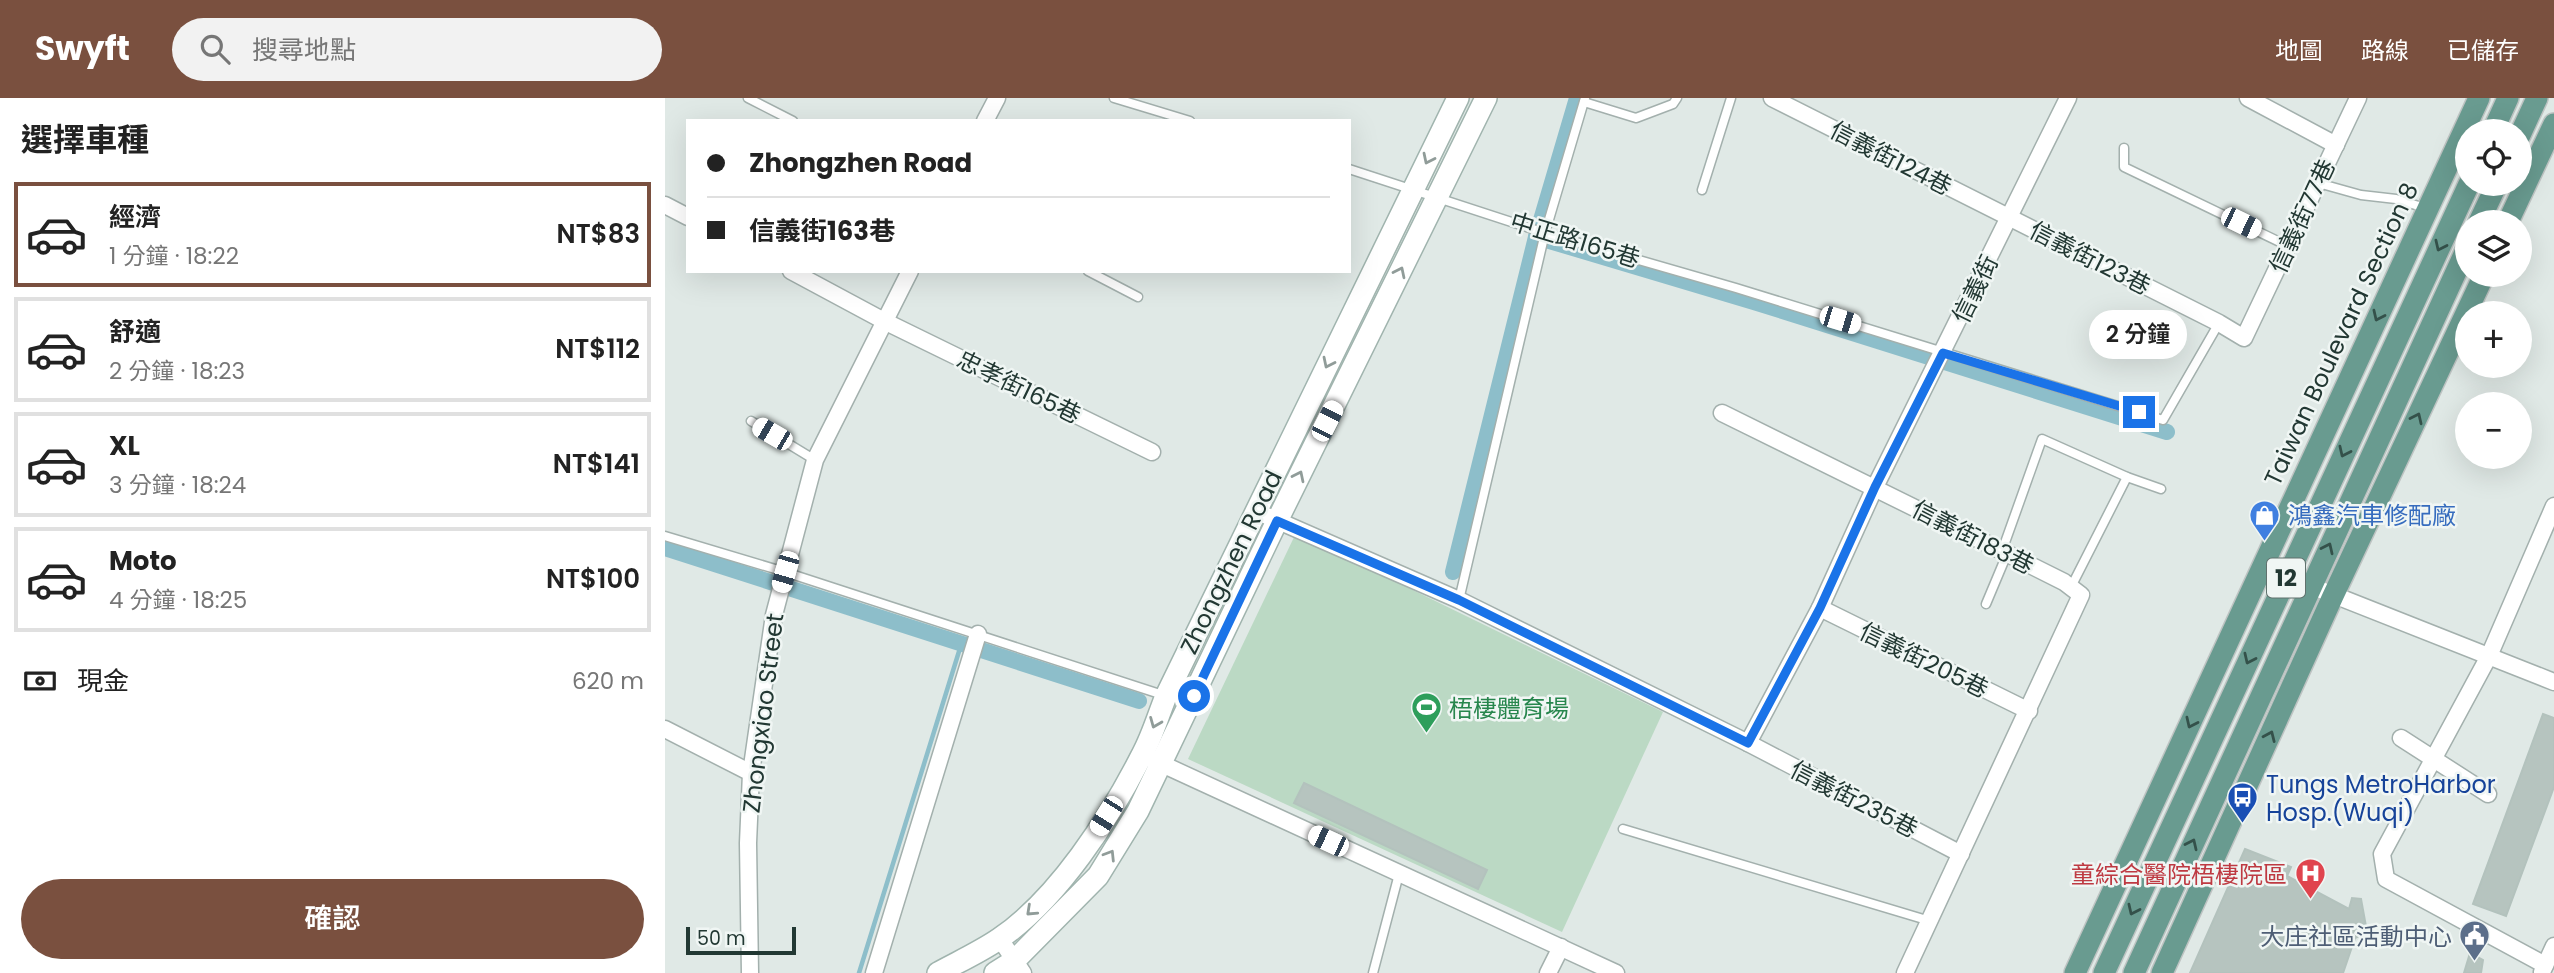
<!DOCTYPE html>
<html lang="zh-TW">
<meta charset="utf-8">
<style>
:root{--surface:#fff;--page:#f2f2f2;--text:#222;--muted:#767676;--line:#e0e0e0;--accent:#7a503f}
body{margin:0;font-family:Poppins,"Noto Sans TC",sans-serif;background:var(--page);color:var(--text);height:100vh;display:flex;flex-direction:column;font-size:26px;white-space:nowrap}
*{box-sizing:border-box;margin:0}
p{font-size:23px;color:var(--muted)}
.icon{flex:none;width:38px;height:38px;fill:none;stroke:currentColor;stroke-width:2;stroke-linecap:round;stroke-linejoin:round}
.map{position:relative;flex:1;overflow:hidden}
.sheet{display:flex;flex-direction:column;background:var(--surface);width:665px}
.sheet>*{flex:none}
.top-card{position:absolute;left:21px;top:21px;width:665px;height:154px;border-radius:0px;box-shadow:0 7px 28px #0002;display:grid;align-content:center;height:154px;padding:0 21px;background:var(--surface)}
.fabs{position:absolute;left:1790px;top:21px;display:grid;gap:14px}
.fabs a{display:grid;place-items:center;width:77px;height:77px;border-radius:50%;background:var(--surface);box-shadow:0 7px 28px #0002;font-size:35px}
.scale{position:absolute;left:21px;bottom:18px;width:110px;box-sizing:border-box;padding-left:7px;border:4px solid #223833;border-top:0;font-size:19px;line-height:24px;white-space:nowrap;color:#223833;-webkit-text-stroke:5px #f0f6f4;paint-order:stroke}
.end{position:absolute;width:32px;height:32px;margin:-16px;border:9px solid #1a73e8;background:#fff;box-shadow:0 0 0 4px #fff}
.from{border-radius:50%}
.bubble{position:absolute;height:49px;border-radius:24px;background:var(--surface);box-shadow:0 7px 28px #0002;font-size:23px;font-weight:600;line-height:49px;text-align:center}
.car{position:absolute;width:21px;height:42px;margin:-21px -10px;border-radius:9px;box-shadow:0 0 5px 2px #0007;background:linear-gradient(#fff 24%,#345 0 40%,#fff 0 76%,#345 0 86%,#fff 0)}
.top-card b{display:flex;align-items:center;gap:24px;height:66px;font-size:26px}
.top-card b+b{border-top:2px solid var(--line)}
.top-card i{width:18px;height:18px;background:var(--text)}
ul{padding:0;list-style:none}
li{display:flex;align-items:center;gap:21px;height:105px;margin:0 14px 10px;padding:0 7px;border:4px solid var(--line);border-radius:0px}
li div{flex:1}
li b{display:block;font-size:26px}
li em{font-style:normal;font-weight:600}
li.selected{border-color:var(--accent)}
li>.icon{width:63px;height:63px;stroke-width:1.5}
h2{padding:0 21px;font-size:32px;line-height:84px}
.pay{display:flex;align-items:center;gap:18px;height:77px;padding:0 21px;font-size:26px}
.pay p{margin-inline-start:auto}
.cta{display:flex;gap:14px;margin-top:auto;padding:14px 21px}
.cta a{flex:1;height:80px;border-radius:42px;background:var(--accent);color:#fff;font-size:28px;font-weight:600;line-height:80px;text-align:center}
header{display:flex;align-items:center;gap:42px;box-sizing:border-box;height:98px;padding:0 35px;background:var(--accent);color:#fff}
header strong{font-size:33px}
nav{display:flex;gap:38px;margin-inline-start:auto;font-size:24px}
.search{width:490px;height:63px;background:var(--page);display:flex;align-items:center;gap:18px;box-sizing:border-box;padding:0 24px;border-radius:38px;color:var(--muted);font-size:26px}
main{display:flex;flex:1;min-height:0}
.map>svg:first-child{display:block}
</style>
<header>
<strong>Swyft</strong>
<div class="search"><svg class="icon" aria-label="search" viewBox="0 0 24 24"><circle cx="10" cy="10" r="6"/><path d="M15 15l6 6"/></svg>搜尋地點</div>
<nav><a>地圖</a><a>路線</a><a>已儲存</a></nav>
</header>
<main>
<section class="sheet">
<h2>選擇車種</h2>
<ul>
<li class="selected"><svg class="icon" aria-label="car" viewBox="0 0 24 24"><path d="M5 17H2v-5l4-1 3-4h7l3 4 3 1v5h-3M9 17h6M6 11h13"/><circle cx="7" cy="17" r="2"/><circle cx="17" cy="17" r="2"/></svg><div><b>經濟</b><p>1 分鐘 · 18:22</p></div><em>NT$83</em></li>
<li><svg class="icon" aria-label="car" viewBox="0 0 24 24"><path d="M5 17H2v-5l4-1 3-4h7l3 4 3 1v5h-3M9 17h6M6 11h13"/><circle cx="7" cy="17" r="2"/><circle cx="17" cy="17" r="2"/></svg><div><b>舒適</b><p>2 分鐘 · 18:23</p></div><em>NT$112</em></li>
<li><svg class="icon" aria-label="car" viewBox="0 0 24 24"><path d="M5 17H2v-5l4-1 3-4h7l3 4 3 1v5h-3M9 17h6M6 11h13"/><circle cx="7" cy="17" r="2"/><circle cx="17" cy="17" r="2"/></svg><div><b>XL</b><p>3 分鐘 · 18:24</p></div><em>NT$141</em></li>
<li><svg class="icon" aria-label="car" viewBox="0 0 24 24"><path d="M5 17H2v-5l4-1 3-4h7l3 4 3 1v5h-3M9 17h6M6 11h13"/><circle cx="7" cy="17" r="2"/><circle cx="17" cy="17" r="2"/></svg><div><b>Moto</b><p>4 分鐘 · 18:25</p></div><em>NT$100</em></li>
</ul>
<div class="pay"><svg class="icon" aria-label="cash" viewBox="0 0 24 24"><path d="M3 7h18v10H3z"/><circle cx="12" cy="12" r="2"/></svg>現金<p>620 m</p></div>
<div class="cta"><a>確認</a></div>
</section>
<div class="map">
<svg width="1889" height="875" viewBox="0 0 1889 875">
<rect width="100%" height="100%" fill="#e0e9e6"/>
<!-- green -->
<path fill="#bbd9c4" d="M631,435L998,614L897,834L523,661Z"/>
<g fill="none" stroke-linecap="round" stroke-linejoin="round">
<!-- stream -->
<path stroke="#8dbeca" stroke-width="4.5" d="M194,875L296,547"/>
<!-- canal -->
<g stroke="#8dbeca" stroke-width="16">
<path d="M871,139L1089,204L1502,334"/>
<path d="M0,450L474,603"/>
<path d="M788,474L871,139L912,0"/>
</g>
</g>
<!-- building -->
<g fill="#b6c4bf" stroke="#b3c2bd" stroke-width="2">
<path d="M1878,616L1889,620V689L1841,818L1808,806Z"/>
<path d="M639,685L822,772L813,791L629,705Z"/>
<path d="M1580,751L1626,769L1622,778L1684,811L1687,800L1696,801L1702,834L1690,840L1678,875H1525Z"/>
<path d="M1805,855L1818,862L1816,875H1799Z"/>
</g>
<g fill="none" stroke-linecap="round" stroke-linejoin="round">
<defs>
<g id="lane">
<path d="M83,0L128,23"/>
<path d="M449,0L525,23"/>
<path d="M919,4L971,20L1008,6L1012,0"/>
<path d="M1459,50V69L1623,148"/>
<path d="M684,71L880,135L1071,190L1498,322L1554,225"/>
<path d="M1653,85L1696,97L1731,101L1760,110"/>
<path d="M1037,92L1066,0"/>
<path d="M423,173L473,199"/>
<path d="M86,323L150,362"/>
<path d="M0,438L120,474L501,598"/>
<path d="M1337,453L1377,341L1462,379L1496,391"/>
<path d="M1406,489L1462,379"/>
<path d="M794,502L880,135L920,0"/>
<path d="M1321,506L1342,456"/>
<path d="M958,731L1265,823"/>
<path d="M708,875L734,776"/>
</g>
<g id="street">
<path d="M1107,0L1554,225L1579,240L1693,0"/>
<path d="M1583,0L1671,47"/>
<path d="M320,23L332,0"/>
<path d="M0,107L23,119"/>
<path d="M126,173L221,224L487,354"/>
<path d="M1057,315L1337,453L1399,484L1416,497L1240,875"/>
<path d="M602,418L794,502L1083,645L1296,756"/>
<path d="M1598,469L1889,584"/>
<path d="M1155,510L1364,613"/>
<path d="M0,631L86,675"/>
<path d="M1736,640L1823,696"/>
<path d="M1083,645L1155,510L1210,389L1403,0"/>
<path d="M486,661L951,875"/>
<path d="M335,841L358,875"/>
<path d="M1880,867L1721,781L1717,756L1824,558L1889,408"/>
<path d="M1877,874L1889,848"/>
<path d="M85,875L83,745L86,675L109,517L150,362L245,173"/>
<path d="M209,875L313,536"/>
<path d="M883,875L896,849"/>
</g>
<g id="secondary">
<path d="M273,875C293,864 315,854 334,841C393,801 445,720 477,657C487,639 493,618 501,598L793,0"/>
<path d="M330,875L349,863L433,778L473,713L612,423L821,0"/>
</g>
<g id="primary">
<path d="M1828,33L1843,0"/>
<path d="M1855,37L1872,0"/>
<path d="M1814,124L1832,86"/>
<path d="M1843,124L1889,26"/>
<path d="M1410,875L1814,0"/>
<path d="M1439,875L1804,86"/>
<path d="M1469,875L1802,150"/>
<path d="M1497,875L1668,498L1819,177"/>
</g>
</defs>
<!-- lane casing -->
<use href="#lane" stroke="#a3b0ad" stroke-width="11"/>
<!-- street casing -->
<use href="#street" stroke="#a3b0ad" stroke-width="19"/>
<!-- secondary casing -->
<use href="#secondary" stroke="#a0b4ae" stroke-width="24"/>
<!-- primary casing -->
<use href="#primary" stroke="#bdc3c2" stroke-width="24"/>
<!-- lane -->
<use href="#lane" stroke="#fff" stroke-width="8"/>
<!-- street -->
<use href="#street" stroke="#fff" stroke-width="16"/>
<!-- secondary -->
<use href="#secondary" stroke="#fff" stroke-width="21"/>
<!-- primary -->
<use href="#primary" stroke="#699b90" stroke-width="21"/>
</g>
<!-- one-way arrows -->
<defs><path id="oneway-chevron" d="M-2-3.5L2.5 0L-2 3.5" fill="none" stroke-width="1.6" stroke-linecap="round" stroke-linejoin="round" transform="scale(1.75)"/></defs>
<g stroke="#909c99">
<use href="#oneway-chevron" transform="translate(763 61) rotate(116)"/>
<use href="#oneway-chevron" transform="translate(735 174) rotate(-64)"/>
<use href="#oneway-chevron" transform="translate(663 265) rotate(116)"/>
<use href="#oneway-chevron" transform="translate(634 378) rotate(-64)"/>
<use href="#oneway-chevron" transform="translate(490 625) rotate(112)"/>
<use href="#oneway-chevron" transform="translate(445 757) rotate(-58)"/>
<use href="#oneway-chevron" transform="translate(366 813) rotate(137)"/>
</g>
<g stroke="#34514a">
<use href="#oneway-chevron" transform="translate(1775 148) rotate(115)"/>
<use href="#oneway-chevron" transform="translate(1713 218) rotate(115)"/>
<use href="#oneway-chevron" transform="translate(1752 320) rotate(-65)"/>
<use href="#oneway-chevron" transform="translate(1679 354) rotate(115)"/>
<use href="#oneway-chevron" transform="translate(1663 450) rotate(-65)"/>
<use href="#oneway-chevron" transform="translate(1584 561) rotate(115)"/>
<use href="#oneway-chevron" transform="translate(1526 625) rotate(115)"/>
<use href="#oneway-chevron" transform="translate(1605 638) rotate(-66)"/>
<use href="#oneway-chevron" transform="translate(1527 746) rotate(-65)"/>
<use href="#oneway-chevron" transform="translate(1468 812) rotate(115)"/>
</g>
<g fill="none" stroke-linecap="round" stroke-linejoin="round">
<!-- route -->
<path stroke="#1a73e8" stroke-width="9" d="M529,598L612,423L794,502L1083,645L1155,510L1210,389L1278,255L1474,314"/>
</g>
<!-- icons -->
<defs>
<symbol id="shop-pin" viewBox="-11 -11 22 30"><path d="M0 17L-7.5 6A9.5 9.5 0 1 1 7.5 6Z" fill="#3f7fe0" stroke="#f0f6f4"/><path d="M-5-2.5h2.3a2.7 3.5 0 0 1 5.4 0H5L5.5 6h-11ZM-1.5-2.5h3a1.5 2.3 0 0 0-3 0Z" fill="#fff"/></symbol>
<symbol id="stadium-pin" viewBox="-11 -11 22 30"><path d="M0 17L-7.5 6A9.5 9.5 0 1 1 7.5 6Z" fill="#2e9e5b" stroke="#f0f6f4"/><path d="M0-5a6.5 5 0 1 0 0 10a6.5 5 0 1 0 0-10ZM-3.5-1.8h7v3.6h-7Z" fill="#fff"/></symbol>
<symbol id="bus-pin" viewBox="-11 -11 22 30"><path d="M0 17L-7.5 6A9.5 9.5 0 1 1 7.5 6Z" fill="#1a4fb4" stroke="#f0f6f4"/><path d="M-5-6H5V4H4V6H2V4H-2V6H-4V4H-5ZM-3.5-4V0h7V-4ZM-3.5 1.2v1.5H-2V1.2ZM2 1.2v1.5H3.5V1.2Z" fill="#fff"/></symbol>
<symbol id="hospital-pin" viewBox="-11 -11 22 30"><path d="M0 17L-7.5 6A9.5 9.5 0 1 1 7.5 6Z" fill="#e0444e" stroke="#f0f6f4"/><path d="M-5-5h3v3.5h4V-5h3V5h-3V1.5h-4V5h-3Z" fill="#fff"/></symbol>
<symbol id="civic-pin" viewBox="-11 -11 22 30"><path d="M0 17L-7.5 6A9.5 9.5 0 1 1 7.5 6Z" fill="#5c6f8a" stroke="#f0f6f4"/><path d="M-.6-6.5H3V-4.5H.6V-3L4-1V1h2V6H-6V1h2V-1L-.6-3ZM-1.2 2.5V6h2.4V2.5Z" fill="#fff"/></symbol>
</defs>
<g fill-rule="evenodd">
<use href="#shop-pin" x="1582" y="400" width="35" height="47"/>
<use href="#stadium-pin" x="744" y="592" width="35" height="47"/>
<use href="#bus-pin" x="1560" y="682" width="35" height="47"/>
<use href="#hospital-pin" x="1628" y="758" width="35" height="47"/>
<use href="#civic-pin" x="1792" y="820" width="35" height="47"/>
</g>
<g text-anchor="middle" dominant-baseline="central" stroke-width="5" stroke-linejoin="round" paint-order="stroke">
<!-- shield labels -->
<rect fill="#f0f6f4" stroke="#60716d" stroke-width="2" x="1602" y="460.5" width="38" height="39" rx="5"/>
<g font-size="23" font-weight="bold" fill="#223833">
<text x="1621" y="480">12</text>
</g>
<!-- street labels -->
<g font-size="24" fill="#223833" stroke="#f0f6f4">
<text transform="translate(1226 60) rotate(27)">信義街124巷</text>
<text transform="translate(1637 118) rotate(-65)">信義街77巷</text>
<text transform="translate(910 142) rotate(17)">中正路165巷</text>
<text transform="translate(1425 160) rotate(27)">信義街123巷</text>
<text transform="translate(1310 191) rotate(-64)">信義街</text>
<text transform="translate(1676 236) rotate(-65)">Taiwan Boulevard Section 8</text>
<text transform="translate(354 289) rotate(26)">忠孝街165巷</text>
<text transform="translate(1308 439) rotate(27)">信義街183巷</text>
<text transform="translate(566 464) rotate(-64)">Zhongzhen Road</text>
<text transform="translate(1259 562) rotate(26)">信義街205巷</text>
<text transform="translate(98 615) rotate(-83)">Zhongxiao Street</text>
<text transform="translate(1189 701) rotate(27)">信義街235巷</text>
</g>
<!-- shop labels -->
<g font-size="24" fill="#366cbe" stroke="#f0f6f4" text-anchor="start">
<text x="1623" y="417">鴻鑫汽車修配廠</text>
</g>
<!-- leisure labels -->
<g font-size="24" fill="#27864d" stroke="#f0f6f4" text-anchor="start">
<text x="784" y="610">梧棲體育場</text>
</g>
<!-- transit labels -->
<g font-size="24" fill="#164399" stroke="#f0f6f4" text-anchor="start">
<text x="1601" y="686">Tungs MetroHarbor<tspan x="1601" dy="28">Hosp.(Wuqi)</tspan></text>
</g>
<!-- health labels -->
<g font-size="24" fill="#be3a42" stroke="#f0f6f4" text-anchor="end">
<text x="1622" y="776">童綜合醫院梧棲院區</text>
</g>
<!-- service labels -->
<g font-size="24" fill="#4e5e75" stroke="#f0f6f4" text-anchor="end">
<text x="1787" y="838">大庄社區活動中心</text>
</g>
</g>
</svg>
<div class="fabs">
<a><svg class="icon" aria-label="locate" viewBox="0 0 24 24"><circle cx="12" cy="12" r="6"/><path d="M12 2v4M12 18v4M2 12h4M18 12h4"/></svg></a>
<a><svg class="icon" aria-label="layers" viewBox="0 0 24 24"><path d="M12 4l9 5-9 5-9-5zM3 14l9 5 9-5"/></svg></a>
<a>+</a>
<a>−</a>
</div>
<div class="scale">50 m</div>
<i class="end from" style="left:529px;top:598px"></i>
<i class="end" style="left:1474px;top:314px"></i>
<div class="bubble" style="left:1424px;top:212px;width:98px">2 分鐘</div>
<i class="car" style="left:1576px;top:125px;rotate:116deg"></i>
<i class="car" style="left:1175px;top:222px;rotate:107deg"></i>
<i class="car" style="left:662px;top:323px;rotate:27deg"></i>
<i class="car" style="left:107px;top:336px;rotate:300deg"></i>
<i class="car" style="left:120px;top:474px;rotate:196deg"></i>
<i class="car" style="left:441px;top:718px;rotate:212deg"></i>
<i class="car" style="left:663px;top:743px;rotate:295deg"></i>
<div class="top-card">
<b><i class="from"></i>Zhongzhen Road</b>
<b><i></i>信義街163巷</b>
</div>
</div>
</main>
